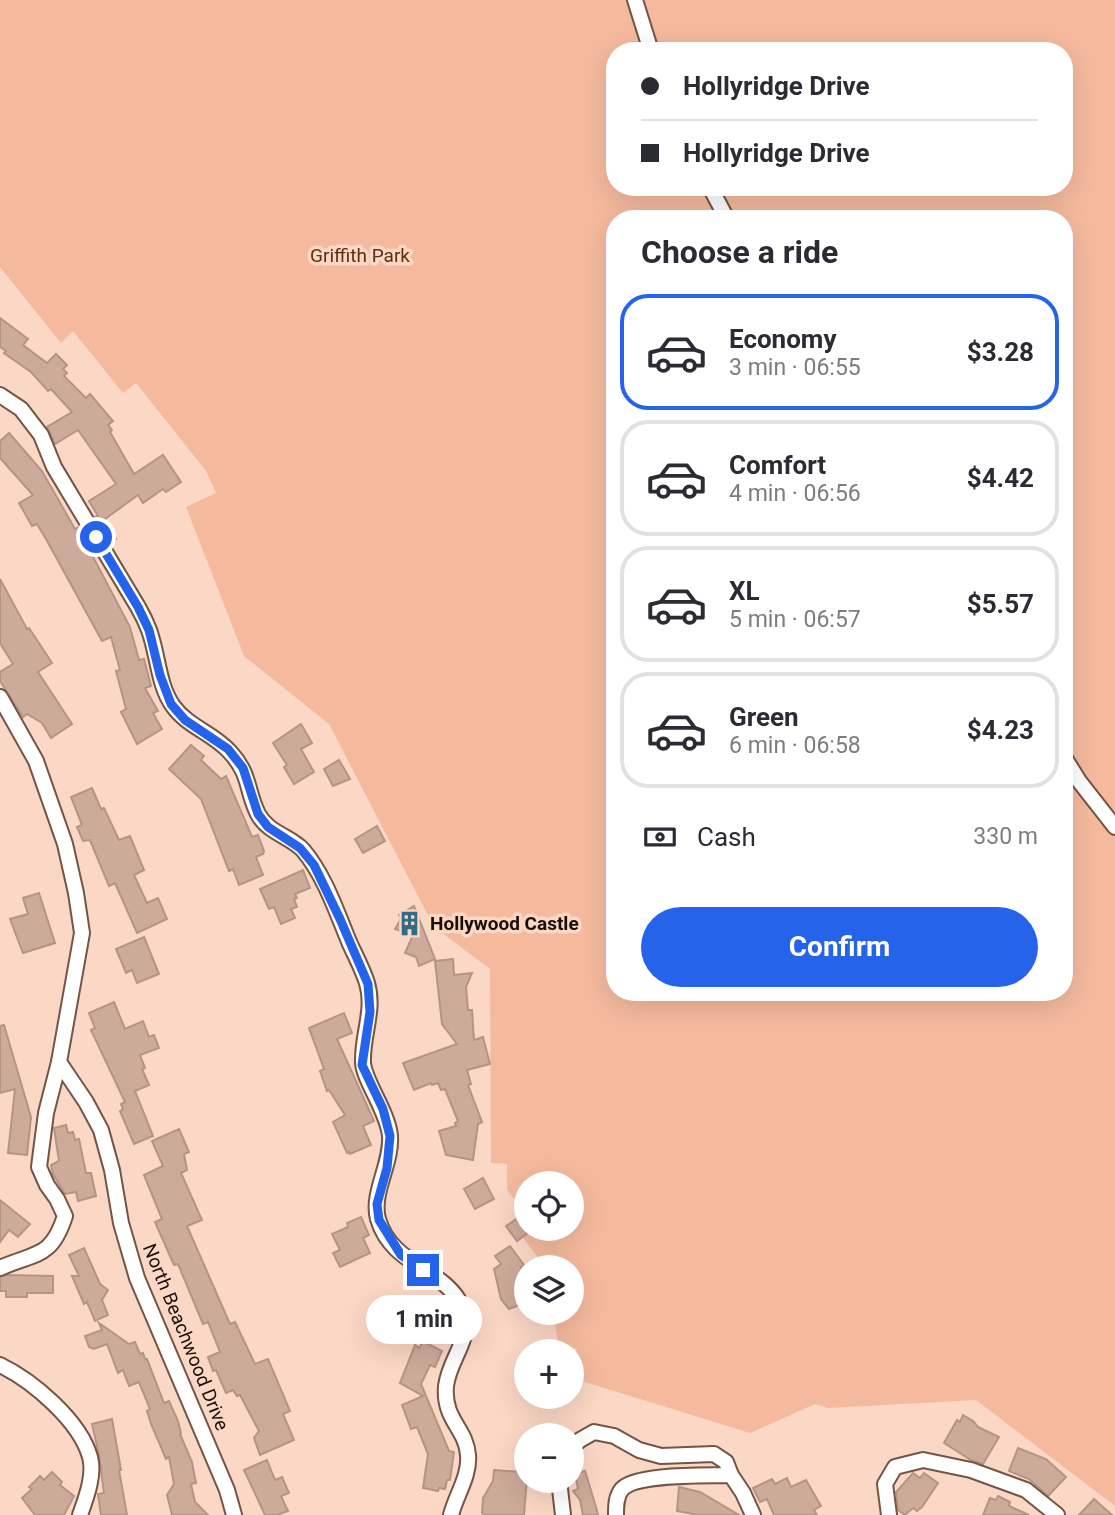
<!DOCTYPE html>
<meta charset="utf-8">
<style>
:root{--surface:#fff;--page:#f7f7f7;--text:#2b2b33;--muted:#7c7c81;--line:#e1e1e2;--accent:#2563eb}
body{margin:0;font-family:Roboto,sans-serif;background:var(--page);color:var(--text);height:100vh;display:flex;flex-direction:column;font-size:26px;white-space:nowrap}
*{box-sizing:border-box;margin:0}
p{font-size:23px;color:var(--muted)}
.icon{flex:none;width:38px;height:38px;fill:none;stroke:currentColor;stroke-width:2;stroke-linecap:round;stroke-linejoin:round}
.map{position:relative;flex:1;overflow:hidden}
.side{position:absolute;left:606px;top:210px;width:467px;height:791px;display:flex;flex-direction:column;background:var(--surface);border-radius:28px;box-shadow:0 7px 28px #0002}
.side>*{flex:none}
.banner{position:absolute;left:606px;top:42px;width:467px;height:154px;border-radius:28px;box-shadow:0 7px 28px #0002;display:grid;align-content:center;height:154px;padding:0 35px;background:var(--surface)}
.controls{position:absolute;left:514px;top:1171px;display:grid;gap:14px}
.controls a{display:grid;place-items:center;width:70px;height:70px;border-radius:50%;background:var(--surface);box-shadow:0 7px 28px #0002;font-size:35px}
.end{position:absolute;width:32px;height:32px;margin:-16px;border:9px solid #2563eb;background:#fff;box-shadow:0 0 0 4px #fff}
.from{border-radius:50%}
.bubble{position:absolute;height:49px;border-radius:24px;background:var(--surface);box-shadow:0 7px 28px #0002;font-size:23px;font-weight:700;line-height:49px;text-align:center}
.banner b{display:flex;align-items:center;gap:24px;height:66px;font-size:26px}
.banner b+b{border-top:2px solid var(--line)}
.banner i{width:18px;height:18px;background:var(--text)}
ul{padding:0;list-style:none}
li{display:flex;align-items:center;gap:21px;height:116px;margin:0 14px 10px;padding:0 21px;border:4px solid var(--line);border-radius:28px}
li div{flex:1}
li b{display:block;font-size:26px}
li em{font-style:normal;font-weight:700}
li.current{border-color:var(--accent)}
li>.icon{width:63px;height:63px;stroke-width:1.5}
h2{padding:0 35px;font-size:32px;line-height:84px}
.pay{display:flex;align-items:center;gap:18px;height:77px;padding:0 35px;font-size:26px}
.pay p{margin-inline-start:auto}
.button{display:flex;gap:14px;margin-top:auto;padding:14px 35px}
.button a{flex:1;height:80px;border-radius:42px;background:var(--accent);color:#fff;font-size:28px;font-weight:700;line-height:80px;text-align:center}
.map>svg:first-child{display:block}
</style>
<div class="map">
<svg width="1115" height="1515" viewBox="0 0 1115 1515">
<rect width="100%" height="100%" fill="#fbd7c5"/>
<!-- green -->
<path fill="#f5ba9e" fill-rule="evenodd" d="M0,0H1115V1506L976,1400L828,1408L815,1404L750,1433L572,1378L577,1349L558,1343L553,1313L572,1312V1267H545L515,1227L527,1217V1228H572V1183H527V1214L507,1190V1164L491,1163L490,969L434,927L329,724L244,656L186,507L216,493L206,471L136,383L123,393L73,331L61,343L0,267ZM614,51H1064V187H614ZM614,219H1064V992H614Z"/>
<!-- building -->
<g fill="#cdab9a" stroke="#b59484" stroke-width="2">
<path d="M0,318L28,339L23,345L47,363L56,354L67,365L63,369L67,373L64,376L86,398L90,394L113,421L108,425L112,430L110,432L134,474L163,455L181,482L166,492L163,489L143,503L138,495L105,519L116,539L110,542L95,517L98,516L89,501L116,484L78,430L55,444L47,427L72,412L51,389L48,391L31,372L4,353L6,351L0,347Z"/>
<path d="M9,433L42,471L75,529L79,527L94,552L91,553L130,627L139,660L144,659L151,686L145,688L158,711L153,713L162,729L137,744L121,712L126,709L116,671L120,670L111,637L102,641L46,539L37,524L32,526L19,503L33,495L0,458V441Z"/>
<path d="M0,579L27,629L29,628L52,663L38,672L72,724L51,738L42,723L27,714L23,717L0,681V672L13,664L0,643Z"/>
<path d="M301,724L312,743L301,749L314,772L294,784L284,767L287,765L273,743Z"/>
<path d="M191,745L204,756L201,760L221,779L226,776L252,837L258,835L264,851L263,854L256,857L263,875L239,885L233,869L229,871L201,799L169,769Z"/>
<path d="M339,760L350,779L333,786L324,769Z"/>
<path d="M92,788L101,809L104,808L119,840L130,836L144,870L134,875L147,903L158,898L167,919L137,933L115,883L109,886L90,840L83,841L77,827L82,825L71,797Z"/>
<path d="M377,826L385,841L363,853L355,839Z"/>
<path d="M303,870L310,888L295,894L297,898L294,899L297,907L291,909L295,918L281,924L274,907L269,909L260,889Z"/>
<path d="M39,893L55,943L23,953L10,919L28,914L23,898Z"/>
<path d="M414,906L435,959L419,966L416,957L405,953L413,935L395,929L401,919L399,915Z"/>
<path d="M144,937L159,974L137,983L132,970L126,973L116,949Z"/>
<path d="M453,959L454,975L472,973L466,987L468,1010H472L474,1040L483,1037L490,1064L467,1070L471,1084L468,1085L482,1122L478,1124L473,1160L446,1155L439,1131L456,1126L455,1123L458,1121L445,1089L441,1090L438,1083L432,1085L431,1083L414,1090L403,1063L457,1044L442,1024L435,961Z"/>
<path d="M114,1002L125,1029L143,1021L149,1037L154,1035L159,1048L140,1055L145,1068L142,1069L149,1085L135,1091L153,1136L134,1144L120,1111L123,1109L121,1104L125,1102L91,1030L95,1028L89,1013Z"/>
<path d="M344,1013L352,1033L337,1039L374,1121L363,1126L371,1145L350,1154L349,1152L347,1153L333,1122L345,1115L329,1090L327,1091L320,1071L324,1069L309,1028Z"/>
<path d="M4,1025L31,1117L27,1155L8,1153L15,1089L0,1093V1026Z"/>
<path d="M66,1125L68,1133L73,1132L75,1140L79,1139L86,1173H91L96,1196L78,1201L76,1192L65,1194L53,1174L51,1165L59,1161L54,1128Z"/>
<path d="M179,1129L189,1152L184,1154L187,1170L181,1173L202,1220L187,1226L230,1324L235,1322L255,1364L268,1359L290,1411L283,1414L294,1440L260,1455L254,1438L259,1431L240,1395L237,1396L233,1390L226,1393L216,1370L213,1371L208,1357L220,1352L208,1322L203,1324L178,1264L174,1265L155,1222L162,1219L144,1175L163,1166L152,1141Z"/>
<path d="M483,1178L494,1199L475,1209L464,1189Z"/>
<path d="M0,1200L30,1224L18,1237L9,1230L0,1242Z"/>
<path d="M522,1215L527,1221V1228L533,1229L517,1241L506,1226Z"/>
<path d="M361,1217L369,1235L363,1238L370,1253L340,1267L333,1253L340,1250L332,1234L348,1227L347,1223Z"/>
<path d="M510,1246L524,1265L521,1267L527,1283V1302L509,1309L501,1299L494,1269L501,1264L495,1256Z"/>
<path d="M84,1248L100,1284L108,1290L102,1300L108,1315L95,1321L87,1302L84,1304L72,1276H79L69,1255Z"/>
<path d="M8,1275L53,1276V1293H27V1297H6V1291H0V1277Z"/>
<path d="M99,1323L129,1344L135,1342L140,1354L143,1353L145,1359H147L164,1403L169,1401L178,1421L181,1433L180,1434L192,1462L196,1483L191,1484L195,1502L208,1515H172L167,1495L174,1484L169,1457L166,1459L151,1424L147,1411L150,1409L139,1382L129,1386L123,1370L118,1373L107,1344L94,1349L89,1347L85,1336L102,1330Z"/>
<path d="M422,1341L442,1351L435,1367L430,1365L421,1384L449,1451L454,1452L450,1480H447L445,1489L439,1488L438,1491L423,1488L428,1454L417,1427L411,1429L402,1405L423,1396L400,1383L415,1345L420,1348Z"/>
<path d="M963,1415L973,1421L978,1427L999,1437L983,1464L971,1460L944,1443L957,1420L960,1422Z"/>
<path d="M112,1419L121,1470H119L127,1515H101L98,1494L104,1493L99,1455L92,1424Z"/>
<path d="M1018,1448L1046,1459L1066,1477L1048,1496L1029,1479L1009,1471Z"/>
<path d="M267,1460L275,1480L282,1477L289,1493L281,1496L288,1511L277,1515H265L244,1470Z"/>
<path d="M494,1470L521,1472V1477L527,1478L524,1515H485L482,1513L483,1498L493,1481Z"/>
<path d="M585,1471L596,1507L598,1515H583L580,1500L573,1491L578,1489L575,1473Z"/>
<path d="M52,1472L62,1482L60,1485L74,1496L64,1515H35L22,1498L32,1489L29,1487L40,1476L44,1480Z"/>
<path d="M913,1473L920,1478L924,1473L938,1483L922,1507L917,1511L913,1508L905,1515L898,1510L896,1492Z"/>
<path d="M787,1478L791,1487L806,1480L821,1506L814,1510L817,1515H774L767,1499L760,1502L753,1488L772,1479L775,1484Z"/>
<path d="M679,1487L700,1492L739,1515H698L677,1511Z"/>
<path d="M998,1496L1010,1502L1009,1506L1029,1515H983L990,1498L996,1500Z"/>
<path d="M1094,1499L1112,1515H1079Z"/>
</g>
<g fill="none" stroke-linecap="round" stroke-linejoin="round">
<defs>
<g id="street">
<path d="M635,0L651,51"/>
<path d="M710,187L727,219"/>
<path d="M0,395L21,409L41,435L54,467L138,607C142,614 146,622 149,630C158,654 158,685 173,706C188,727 213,733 230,752C251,775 246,790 258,814C268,833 290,836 303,850C325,876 337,913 350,944C356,957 363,970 367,983C375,1010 362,1035 363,1062C363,1079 388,1112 390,1136C392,1164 371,1193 378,1219C391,1264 440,1268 459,1301C478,1336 450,1354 446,1386C443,1420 466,1428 468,1455C470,1476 456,1495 451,1515"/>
<path d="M0,697L36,761L65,844L76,893L82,933L59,1062L86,1102L101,1130L112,1170L121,1223L137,1278L227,1490L234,1515"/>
<path d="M1064,757L1079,781L1115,827"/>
<path d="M0,1268C36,1252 51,1259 65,1216L57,1199L47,1185L39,1167L46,1113L59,1062"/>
<path d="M0,1365C33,1381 80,1421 90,1457C95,1475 86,1498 80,1515"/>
<path d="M572,1447L580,1440L594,1432L614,1436L639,1450L661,1456L714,1454L726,1462L731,1475L743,1493L753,1515"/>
<path d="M559,1480L563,1515"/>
<path d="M616,1515C616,1506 616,1496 622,1489C637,1473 708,1476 731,1475"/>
<path d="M889,1515L885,1484L895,1467L923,1460L971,1470L1026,1490L1057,1515"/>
</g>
</defs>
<!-- street casing -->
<use href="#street" stroke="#735546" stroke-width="18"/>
<!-- street -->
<use href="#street" stroke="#fff" stroke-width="14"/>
</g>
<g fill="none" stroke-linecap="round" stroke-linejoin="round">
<!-- route -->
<path stroke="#2563eb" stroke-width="9" d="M96,537L138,607L149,630L160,675L171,704L185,720L228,749L243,768L258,814L268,827L300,848L314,865L340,919L368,984L370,1012L362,1065L383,1109L390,1136L387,1168L377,1204L379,1220L401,1255L423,1270"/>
</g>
<!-- icons -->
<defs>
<symbol id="building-bare" viewBox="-9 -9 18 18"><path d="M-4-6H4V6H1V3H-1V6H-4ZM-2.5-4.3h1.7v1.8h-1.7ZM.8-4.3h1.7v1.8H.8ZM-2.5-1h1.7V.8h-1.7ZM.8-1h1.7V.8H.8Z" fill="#316c84" stroke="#fbd7c5" stroke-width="2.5" paint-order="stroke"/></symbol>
</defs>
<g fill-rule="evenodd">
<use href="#building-bare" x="392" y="906" width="35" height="35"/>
</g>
<g text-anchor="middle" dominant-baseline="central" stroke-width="7" stroke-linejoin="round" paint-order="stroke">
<!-- park labels -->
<g font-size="19" fill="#632d0f" stroke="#fbd7c5">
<text x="360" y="255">Griffith Park</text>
</g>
<!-- poi labels -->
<g font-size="19" font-weight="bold" fill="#190e08" stroke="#fbd7c5" text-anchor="start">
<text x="430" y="923">Hollywood Castle</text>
</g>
<!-- street labels -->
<g font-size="19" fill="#190e08" stroke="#fbd7c5">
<text transform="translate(186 1337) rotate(68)">North Beachwood Drive</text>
</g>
</g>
</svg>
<div class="controls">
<a><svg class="icon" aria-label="locate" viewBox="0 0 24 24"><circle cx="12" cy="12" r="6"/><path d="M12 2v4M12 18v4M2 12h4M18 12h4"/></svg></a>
<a><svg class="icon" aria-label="layers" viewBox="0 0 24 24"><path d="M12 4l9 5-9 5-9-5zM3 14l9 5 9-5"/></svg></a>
<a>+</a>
<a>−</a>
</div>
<i class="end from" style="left:96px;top:537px"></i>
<i class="end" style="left:423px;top:1270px"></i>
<div class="bubble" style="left:366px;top:1295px;width:116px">1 min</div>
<div class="banner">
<b><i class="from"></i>Hollyridge Drive</b>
<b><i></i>Hollyridge Drive</b>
</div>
<section class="side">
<h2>Choose a ride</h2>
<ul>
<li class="current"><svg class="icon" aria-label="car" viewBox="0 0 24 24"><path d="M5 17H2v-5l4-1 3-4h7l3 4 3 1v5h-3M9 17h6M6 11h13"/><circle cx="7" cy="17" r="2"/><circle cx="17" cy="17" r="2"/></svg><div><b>Economy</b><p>3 min · 06:55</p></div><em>$3.28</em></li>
<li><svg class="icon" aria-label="car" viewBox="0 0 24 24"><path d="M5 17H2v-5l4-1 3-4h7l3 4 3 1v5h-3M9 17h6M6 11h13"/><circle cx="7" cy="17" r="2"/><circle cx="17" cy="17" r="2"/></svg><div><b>Comfort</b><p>4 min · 06:56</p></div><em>$4.42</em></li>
<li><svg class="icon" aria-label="car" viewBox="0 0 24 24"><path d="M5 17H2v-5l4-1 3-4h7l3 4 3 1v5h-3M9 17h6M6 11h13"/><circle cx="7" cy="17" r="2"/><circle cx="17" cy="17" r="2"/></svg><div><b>XL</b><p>5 min · 06:57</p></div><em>$5.57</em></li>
<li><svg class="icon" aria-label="car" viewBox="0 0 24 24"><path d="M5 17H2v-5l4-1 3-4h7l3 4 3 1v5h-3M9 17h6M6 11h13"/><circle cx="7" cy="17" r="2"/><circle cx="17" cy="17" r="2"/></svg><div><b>Green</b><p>6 min · 06:58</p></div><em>$4.23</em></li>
</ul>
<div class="pay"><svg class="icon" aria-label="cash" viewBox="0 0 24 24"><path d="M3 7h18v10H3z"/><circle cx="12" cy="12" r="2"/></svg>Cash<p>330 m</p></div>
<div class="button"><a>Confirm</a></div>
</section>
</div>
